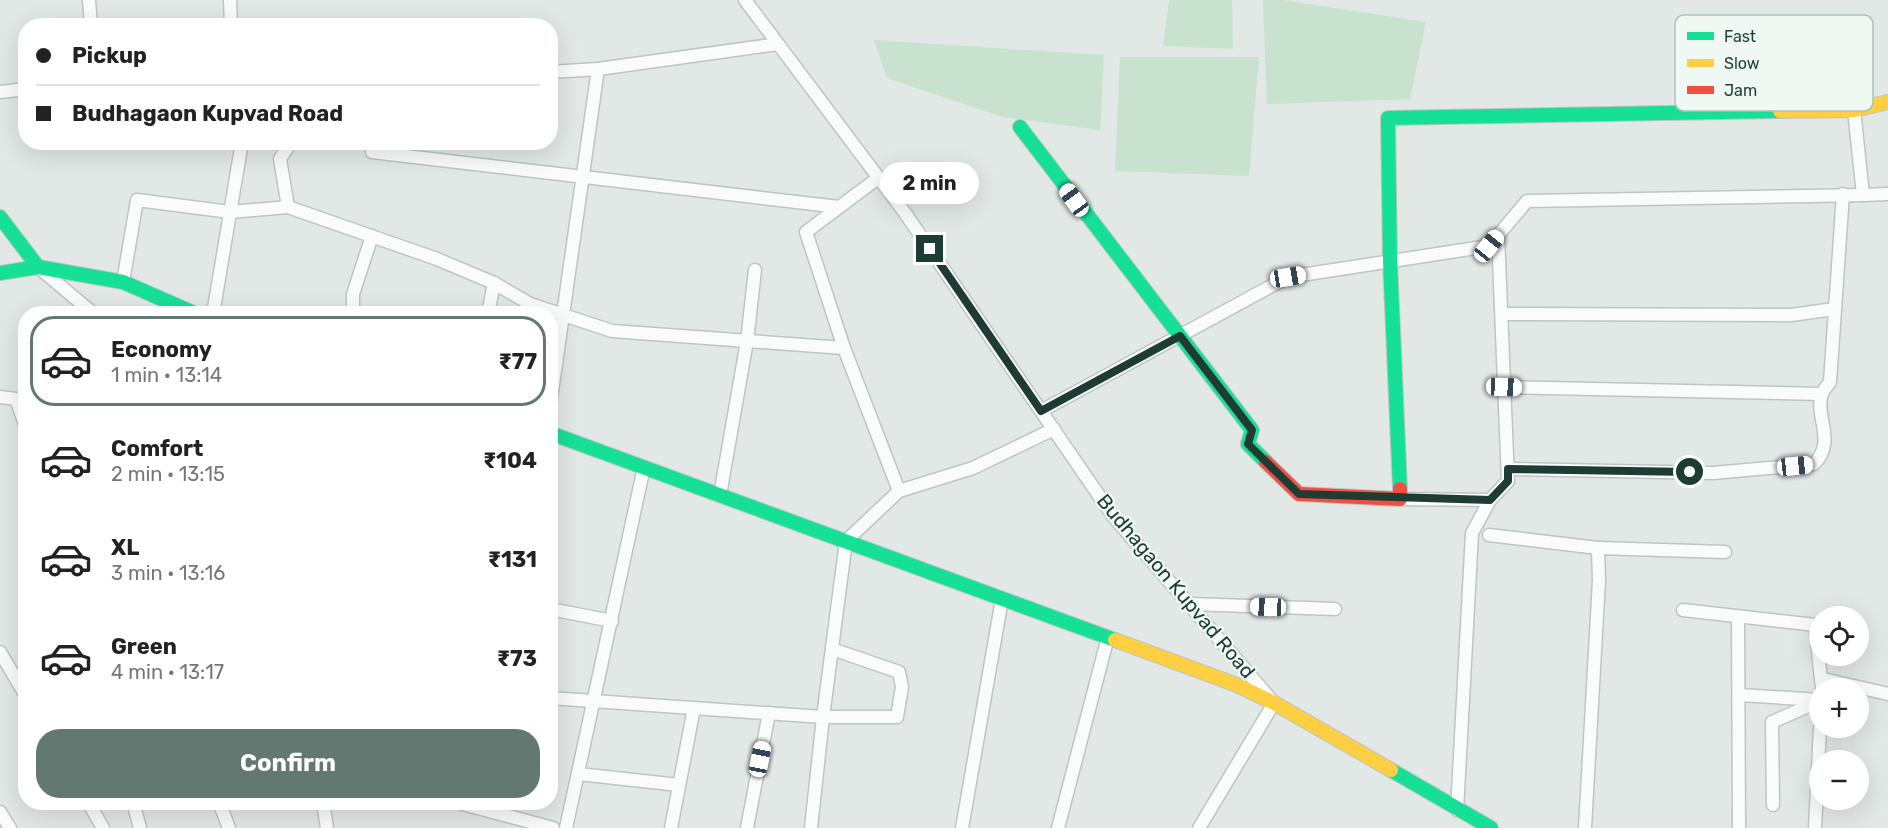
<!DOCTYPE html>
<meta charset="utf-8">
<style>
:root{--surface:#fff;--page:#f6f6f6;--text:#222;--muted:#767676;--line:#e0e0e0;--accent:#627871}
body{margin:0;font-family:Rubik,sans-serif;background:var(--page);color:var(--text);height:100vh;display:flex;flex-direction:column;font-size:22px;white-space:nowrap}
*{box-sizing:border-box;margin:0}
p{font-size:20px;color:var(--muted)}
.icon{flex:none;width:33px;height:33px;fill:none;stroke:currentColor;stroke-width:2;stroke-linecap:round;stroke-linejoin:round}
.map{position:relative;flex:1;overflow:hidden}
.sheet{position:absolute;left:18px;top:306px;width:540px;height:504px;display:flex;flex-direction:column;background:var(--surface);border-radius:24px;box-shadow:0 6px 24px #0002}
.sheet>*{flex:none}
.hud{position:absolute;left:18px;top:18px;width:540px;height:132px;border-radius:24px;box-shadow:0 6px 24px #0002;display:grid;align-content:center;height:132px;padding:0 18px;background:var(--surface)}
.buttons{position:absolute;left:1809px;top:606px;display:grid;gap:12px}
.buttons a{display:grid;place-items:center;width:60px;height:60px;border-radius:50%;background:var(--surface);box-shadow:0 6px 24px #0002;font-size:30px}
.end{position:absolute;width:27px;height:27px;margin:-14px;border:8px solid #1e3c33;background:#fff;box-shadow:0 0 0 3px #fff}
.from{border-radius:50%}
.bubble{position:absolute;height:42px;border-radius:21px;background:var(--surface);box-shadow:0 6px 24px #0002;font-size:20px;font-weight:700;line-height:42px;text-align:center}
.car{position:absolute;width:18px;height:36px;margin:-18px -9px;border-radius:8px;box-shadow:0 0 4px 2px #0007;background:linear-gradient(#fff 24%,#345 0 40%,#fff 0 76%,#345 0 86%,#fff 0)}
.hud b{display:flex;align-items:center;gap:21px;height:57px;font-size:22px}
.hud b+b{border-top:2px solid var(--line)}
.hud i{width:15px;height:15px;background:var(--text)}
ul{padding:10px 0 0;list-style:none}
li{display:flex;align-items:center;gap:18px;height:90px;margin:0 12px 9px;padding:0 6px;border:3px solid transparent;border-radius:24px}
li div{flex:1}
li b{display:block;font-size:22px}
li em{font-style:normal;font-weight:700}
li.active{border-color:var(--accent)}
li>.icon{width:54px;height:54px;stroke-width:1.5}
.cta{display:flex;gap:12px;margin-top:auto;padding:12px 18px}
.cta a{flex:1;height:69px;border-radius:24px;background:var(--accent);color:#fff;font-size:24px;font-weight:700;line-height:69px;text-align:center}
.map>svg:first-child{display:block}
</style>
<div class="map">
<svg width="1888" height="828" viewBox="0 0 1888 828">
<rect width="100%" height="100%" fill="#e1e8e5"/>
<!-- green -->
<g fill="#c9e2d0">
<path d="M1169,0H1232L1233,49L1163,46Z"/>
<path d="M1263,0H1283L1426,22L1410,99L1267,104Z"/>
<path d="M874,40L1104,55L1100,130L1002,117L887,78Z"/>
<path d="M1120,57H1259L1249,176L1115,171Z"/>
</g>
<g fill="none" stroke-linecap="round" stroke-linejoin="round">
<defs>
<g id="street">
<path d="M89,0L91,26"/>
<path d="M230,0L231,26"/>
<path d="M745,0L905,213L1113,516L1274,703L1199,828"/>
<path d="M550,72L598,69L778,44"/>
<path d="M0,92L26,89"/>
<path d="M1854,110L1863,195L1888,194"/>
<path d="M291,142L280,159L288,207L437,259L494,283L530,304L612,331L844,348"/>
<path d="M372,142V152L839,207"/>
<path d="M39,268L94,314"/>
<path d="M123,282L137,200L230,212L288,207"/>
<path d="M213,314L242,142"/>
<path d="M353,314V294L372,236"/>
<path d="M488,314L494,283"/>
<path d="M1502,314L1791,315L1834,309"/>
<path d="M1504,387L1821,394"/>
<path d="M0,397L16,399L26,427"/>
<path d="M550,406L598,69"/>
<path d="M1041,411L1288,277L1489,246L1527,201L1863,195"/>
<path d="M1508,469L1713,473L1814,464C1837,441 1814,416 1822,394C1823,390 1828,385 1830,382L1843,194"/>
<path d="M899,491L973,468L1054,429"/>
<path d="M720,495L747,341L755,270"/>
<path d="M1400,499L1490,500L1508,481L1498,235"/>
<path d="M1489,535L1598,548"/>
<path d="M1188,604L1335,609"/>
<path d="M550,609L612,621"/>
<path d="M1683,610L1815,625L1822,688"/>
<path d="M1738,618L1739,828"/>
<path d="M0,652L26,696"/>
<path d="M1823,679L1888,694"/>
<path d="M1740,695L1820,700"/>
<path d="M550,698L823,717L846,541L899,491L844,348L806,232L878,178"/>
<path d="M579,774L679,785"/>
<path d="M88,802L103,828"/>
<path d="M133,802L140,828"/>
<path d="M219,802L229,828"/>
<path d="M323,802L327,828"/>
<path d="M455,802L553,828"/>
<path d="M1773,805L1772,722L1820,701"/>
<path d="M1457,810L1472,533L1490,500"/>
<path d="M0,812L10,828"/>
<path d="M566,828L644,467"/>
<path d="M671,828L694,708"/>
<path d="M747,828L769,713"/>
<path d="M811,828L823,717H897L902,687L899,672L832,649"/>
<path d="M962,828L1002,599"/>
<path d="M1058,828L1108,637"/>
<path d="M1585,828L1599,580L1598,548L1725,552"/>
<path d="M1815,828L1820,728"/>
</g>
<g id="fast">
<path d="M1020,127L1252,430L1248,444L1266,462"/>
<path d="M0,217L38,267"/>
<path d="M0,273L38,267L123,282L196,314"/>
<path d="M550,433L1115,640"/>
<path d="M1400,489L1390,261L1388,118L1780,111"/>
<path d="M1391,770L1491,828"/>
</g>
<g id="slow">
<path d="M1780,111L1854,110L1888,102"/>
<path d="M1115,640L1237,685L1274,703L1391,770"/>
</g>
<path id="jam" d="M1266,462L1299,494L1400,499V489"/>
</defs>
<!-- street casing -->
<use href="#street" stroke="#bec5c2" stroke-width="15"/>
<!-- fast casing -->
<use href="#fast" stroke="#bdc6c2" stroke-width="16"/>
<!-- slow casing -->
<use href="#slow" stroke="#bdc6c2" stroke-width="16"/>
<!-- jam casing -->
<use href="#jam" stroke="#bdc6c2" stroke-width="16"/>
<!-- street -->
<use href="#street" stroke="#fafcfb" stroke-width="12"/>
<!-- fast -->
<use href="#fast" stroke="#16e098" stroke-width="14"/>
<!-- slow -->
<use href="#slow" stroke="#ffcf43" stroke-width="14"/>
<!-- jam -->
<use href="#jam" stroke="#f24e42" stroke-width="14"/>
</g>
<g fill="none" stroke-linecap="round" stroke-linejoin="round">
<!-- route -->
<path stroke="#1e3c33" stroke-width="8" d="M930,249L1041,411L1180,336L1252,430L1248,444L1299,494L1490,500L1508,481V469L1690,472"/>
</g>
<g text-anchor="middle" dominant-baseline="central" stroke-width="4.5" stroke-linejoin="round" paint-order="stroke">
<!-- street labels -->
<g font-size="20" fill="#1e3c33" stroke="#eff8f3">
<text transform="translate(1176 586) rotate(50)">Budhagaon Kupvad Road</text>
</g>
</g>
<!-- legend -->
<rect x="1675" y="15" width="198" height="96" rx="9" fill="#eff8f3" stroke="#b0c0b9" stroke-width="1.5"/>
<rect x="1687" y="32" width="27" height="8" fill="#16e098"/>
<rect x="1687" y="59" width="27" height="8" fill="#ffcf43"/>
<rect x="1687" y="86" width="27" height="8" fill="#f24e42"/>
<g font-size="16" fill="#1e3c33">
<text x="1724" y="42">Fast</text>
<text x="1724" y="69">Slow</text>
<text x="1724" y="96">Jam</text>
</g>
</svg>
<div class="buttons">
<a><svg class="icon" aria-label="locate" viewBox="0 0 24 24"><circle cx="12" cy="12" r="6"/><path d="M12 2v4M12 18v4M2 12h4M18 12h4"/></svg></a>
<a>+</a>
<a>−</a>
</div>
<i class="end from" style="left:1690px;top:472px"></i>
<i class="end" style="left:930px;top:249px"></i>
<div class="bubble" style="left:880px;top:162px;width:99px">2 min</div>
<i class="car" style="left:1074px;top:200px;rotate:324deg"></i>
<i class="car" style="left:1489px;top:246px;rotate:39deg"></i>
<i class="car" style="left:1288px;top:277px;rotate:81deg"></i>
<i class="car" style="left:1504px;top:387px;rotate:92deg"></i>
<i class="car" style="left:1795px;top:466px;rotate:84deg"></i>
<i class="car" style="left:1268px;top:607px;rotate:272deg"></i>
<i class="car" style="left:760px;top:759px;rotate:11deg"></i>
<div class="hud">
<b><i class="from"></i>Pickup</b>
<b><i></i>Budhagaon Kupvad Road</b>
</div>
<section class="sheet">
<ul>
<li class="active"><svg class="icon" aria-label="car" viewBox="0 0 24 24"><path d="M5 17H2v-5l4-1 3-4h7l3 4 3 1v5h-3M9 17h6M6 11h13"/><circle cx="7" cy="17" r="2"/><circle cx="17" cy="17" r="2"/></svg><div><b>Economy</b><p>1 min · 13:14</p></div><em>₹77</em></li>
<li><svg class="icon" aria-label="car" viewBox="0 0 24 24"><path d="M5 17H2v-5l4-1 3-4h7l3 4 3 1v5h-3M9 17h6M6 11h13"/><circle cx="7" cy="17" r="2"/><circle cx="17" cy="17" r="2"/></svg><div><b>Comfort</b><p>2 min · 13:15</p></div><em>₹104</em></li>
<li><svg class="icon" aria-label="car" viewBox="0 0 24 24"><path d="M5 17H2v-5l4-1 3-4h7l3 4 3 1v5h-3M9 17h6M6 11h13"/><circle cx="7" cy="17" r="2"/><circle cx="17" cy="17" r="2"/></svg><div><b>XL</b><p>3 min · 13:16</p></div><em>₹131</em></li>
<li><svg class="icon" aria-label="car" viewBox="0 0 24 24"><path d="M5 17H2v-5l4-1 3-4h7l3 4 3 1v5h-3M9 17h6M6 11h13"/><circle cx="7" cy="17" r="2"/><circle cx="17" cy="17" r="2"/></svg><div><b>Green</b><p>4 min · 13:17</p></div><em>₹73</em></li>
</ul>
<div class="cta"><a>Confirm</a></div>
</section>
</div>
